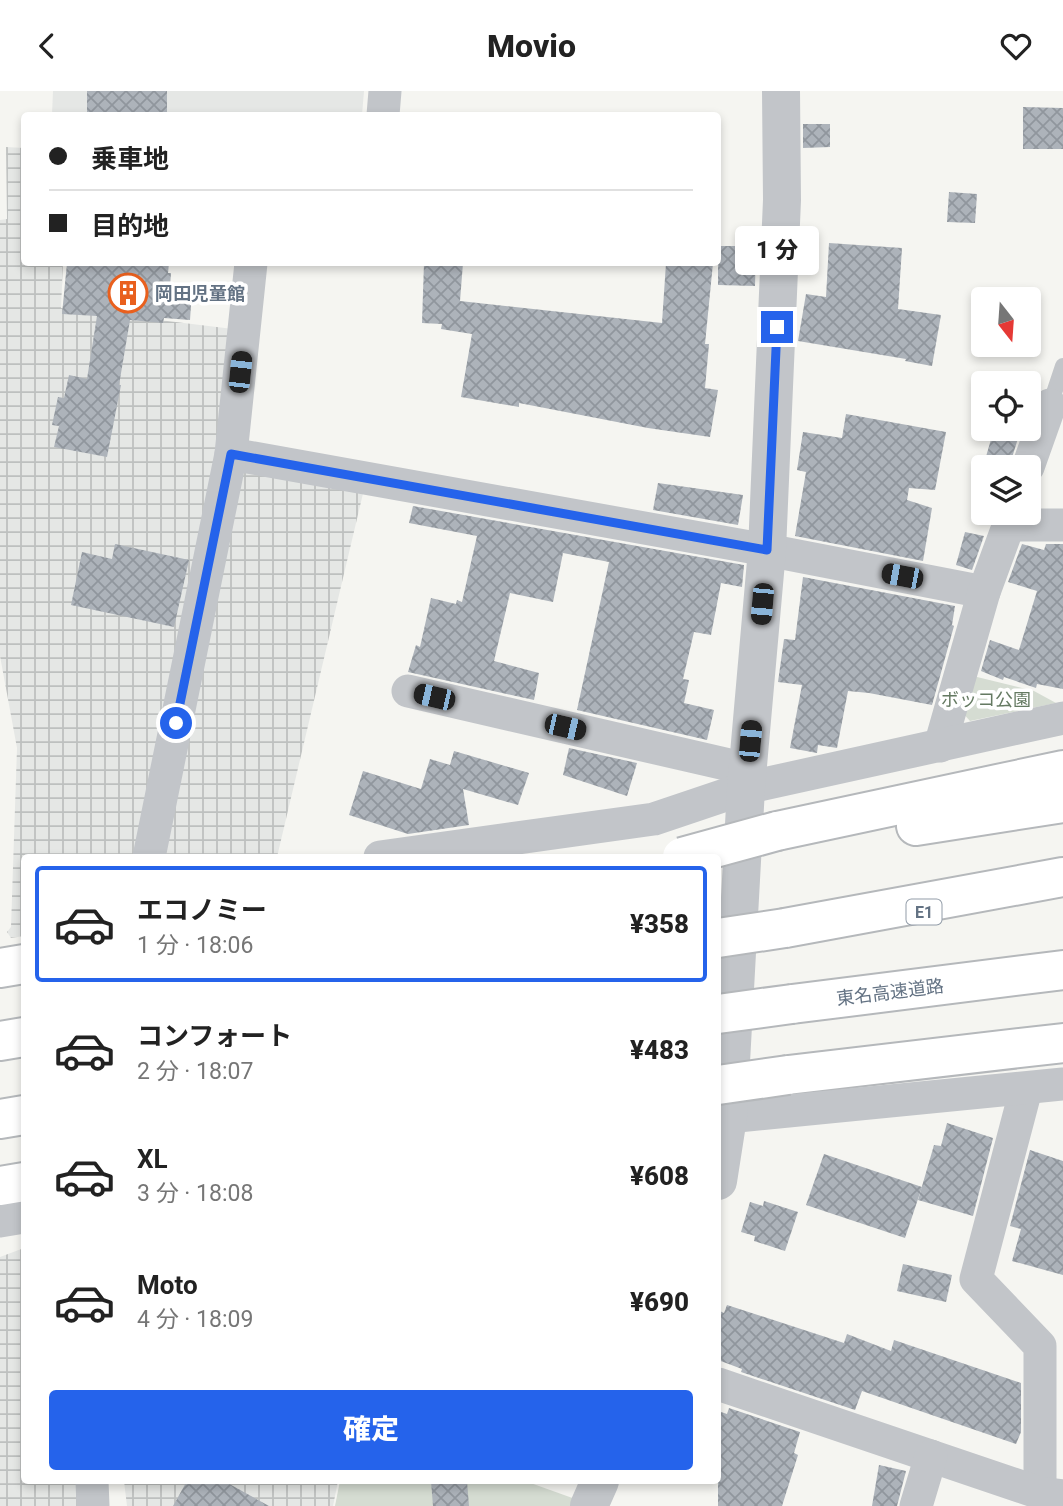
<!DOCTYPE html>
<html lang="ja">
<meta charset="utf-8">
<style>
:root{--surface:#fff;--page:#f2f2f2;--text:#222;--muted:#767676;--line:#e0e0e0;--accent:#2563eb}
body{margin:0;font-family:Roboto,"Noto Sans JP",sans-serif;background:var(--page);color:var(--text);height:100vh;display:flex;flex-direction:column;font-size:26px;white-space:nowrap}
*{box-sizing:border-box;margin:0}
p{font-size:23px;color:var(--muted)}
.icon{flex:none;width:38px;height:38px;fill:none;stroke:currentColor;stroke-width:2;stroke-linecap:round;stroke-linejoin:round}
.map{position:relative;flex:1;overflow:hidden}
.drawer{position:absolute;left:21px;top:763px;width:700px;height:630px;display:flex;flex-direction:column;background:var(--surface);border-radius:7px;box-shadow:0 4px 10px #0003}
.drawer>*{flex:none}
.hud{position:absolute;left:21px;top:21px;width:700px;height:154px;border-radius:7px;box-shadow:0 4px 10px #0003;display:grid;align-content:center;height:154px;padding:0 28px;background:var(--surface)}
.needle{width:46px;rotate:163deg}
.controls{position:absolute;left:971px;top:196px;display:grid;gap:14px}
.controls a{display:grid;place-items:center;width:70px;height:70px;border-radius:7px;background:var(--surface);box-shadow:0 4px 10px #0003;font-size:35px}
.end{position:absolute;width:32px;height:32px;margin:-16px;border:9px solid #2563eb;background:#fff;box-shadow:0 0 0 4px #fff}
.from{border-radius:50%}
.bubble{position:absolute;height:49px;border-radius:7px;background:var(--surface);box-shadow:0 4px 10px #0003;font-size:23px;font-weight:800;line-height:49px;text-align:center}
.car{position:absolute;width:21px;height:42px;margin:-21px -10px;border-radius:9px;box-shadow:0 0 5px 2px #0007;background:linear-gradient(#222 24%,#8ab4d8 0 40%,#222 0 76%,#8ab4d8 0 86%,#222 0)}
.hud b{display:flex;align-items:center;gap:24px;height:66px;font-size:26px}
.hud b+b{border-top:2px solid var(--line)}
.hud i{width:18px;height:18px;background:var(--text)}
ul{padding:12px 0 0;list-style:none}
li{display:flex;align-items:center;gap:21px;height:116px;margin:0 14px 10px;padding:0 14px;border:4px solid transparent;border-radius:7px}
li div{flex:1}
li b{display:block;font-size:26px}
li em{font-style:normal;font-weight:800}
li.current{border-color:var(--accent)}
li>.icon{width:63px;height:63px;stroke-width:1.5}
.button{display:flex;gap:14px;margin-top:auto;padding:14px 28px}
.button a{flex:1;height:80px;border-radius:7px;background:var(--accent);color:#fff;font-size:28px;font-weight:800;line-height:80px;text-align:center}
header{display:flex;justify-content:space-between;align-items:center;height:91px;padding:0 28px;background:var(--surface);font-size:32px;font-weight:800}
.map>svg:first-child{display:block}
</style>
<header><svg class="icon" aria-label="back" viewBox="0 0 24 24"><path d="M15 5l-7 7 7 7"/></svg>Movio<svg class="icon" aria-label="heart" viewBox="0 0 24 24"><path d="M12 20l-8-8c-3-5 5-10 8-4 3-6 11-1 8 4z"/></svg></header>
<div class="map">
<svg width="1063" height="1415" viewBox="0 0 1063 1415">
<defs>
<pattern id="industrial-grid" width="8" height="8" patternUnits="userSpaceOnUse" patternTransform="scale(1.75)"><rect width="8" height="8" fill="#e5e7e5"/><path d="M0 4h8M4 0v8" fill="none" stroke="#bdc0bf"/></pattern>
<pattern id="building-cross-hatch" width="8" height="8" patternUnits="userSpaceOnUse" patternTransform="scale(1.75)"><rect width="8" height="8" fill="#adb3ba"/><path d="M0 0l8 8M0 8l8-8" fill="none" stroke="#90969d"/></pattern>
</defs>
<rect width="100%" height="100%" fill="#f5f5f1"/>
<!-- built -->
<path fill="#e5e7e5" d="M53,0H364L362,24H52Z"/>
<!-- industrial -->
<g fill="url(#industrial-grid)">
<path d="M6,56L24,57V172H63L61,217L233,238L222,366L365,394L277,766H24V845L11,847L7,841L11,836L17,657L0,565V129L7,128Z"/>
<path d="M24,1157V1390H81V1415H0V1166Z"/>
<path d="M124,1390H338L333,1415H127Z"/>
</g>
<!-- park -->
<g fill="#d5dcd2">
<path d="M973,585L1034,600L1056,612L970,630L962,621Z"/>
<path d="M340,1390H525L578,1409L576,1415H335Z"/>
</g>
<!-- building -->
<g fill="url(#building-cross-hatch)">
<rect x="87" y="0" width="80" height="24"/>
<path d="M1023,16L1063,17V58H1023Z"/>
<path d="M803,33H830V56L803,57Z"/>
<path d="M949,101L977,103L975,132L947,131Z"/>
<path d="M829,152L902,157L898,218L941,224L932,275L905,270L906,268L798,250L806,203L826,206Z"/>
<path d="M718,155H756L755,195L718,194Z"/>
<path d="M67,172H169L168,182H171L170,196L192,199L190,229L164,227L163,232L130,229L119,294H121L107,366L54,356L59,335L52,334L58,306L64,307L69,284L87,288L97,225L62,223Z"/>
<path d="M424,172H463L460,210L662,232L666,172H713L705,253H709L705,297L718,299L710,346L648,337L519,312V316L461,306L472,243L441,238L442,233L422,232Z"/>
<path d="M846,323L946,341L935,399L909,397L907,409L932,417L923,470L795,445L806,381L797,379L803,341L842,347Z"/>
<path d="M994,338H1021L1009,376H983Z"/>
<path d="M658,392L743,404L738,434L653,419Z"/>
<path d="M413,415L744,474L742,496L721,492L711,544L694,541L683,588L689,589L684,612L714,619L707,649L577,619L609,471L563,462L553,511L510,502L494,570L539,582L534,609L408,581L416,554L420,556L431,507L456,513L457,509L462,511L477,445L409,432Z"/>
<path d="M965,441L984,445L972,479L956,474Z"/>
<path d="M115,453L189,469L174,536L71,514L82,461L112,468Z"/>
<path d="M1022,453L1044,459L1046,453H1063V598L1037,593L1036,597L1004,586L1003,589L981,580L990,549L1019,559L1037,500L1008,491Z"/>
<path d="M803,486L955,515L952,534L954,535L932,614L869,602L848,600L837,657L818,654L817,662L790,657L802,594L778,591L784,548L795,549Z"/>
<path d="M569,657L637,672L627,705L563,684Z"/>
<path d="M454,660L529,682L518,714L463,698L469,734L408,743L349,724L363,680L421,698L430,668L450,674Z"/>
<path d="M947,1032L993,1047L973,1125L918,1109L934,1054L941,1055Z"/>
<path d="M1030,1059L1063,1070V1184L1012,1170L1021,1138L1010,1135Z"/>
<path d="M824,1063L922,1096L905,1147L806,1114Z"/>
<path d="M764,1110L798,1121L785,1160L754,1150L755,1145L741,1141L750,1111L763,1115Z"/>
<path d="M903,1173L952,1184L946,1211L897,1200Z"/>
<path d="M727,1214L844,1252L847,1243L891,1260L894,1249L1021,1292V1341L1016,1353L862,1300L855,1319L741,1281L742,1278L718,1269V1219L724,1222Z"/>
<path d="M729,1317L800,1341L794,1362L798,1364L782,1415H718V1320L727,1323Z"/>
<path d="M879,1374L906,1380L897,1415H872Z"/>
<path d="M187,1390H224L269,1415H173Z"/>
<path d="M431,1390H467L469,1415H433Z"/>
</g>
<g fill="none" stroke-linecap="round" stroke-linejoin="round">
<defs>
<g id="motorway">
<path d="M916,735L1063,712"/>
<path d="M777,740L1063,679"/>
<path d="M785,837L1063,786"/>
<path d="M0,877L24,873"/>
<path d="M792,913L1063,879"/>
<path d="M0,950L24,946"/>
<path d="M788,984L1063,952"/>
<path d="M0,1028L24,1024"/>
<path d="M0,1095L24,1091"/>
</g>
</defs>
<!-- motorway casing -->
<use href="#motorway" stroke="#b5b8bb" stroke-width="42"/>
<!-- service -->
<path stroke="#c2c5c9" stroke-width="16" d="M1050,314L1063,275"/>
<!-- minor -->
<g stroke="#c2c5c9" stroke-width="33">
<path d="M383,24L385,0"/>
<path d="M231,363L767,459L984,501"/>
<path d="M1028,376L1050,314"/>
<path d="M1008,434H1063"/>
<path d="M408,600L747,678"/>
<path d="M940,655L984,501L1013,422"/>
<path d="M149,766L231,363L251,172"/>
<path d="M380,766L654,728L746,697L1063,627"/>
<path d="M1026,998L976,1188L1040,1255V1402"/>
<path d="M718,1027L1063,993"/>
<path d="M0,1130L24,1126"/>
<path d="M718,1293L1040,1402L1063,1405"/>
<path d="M92,1390L93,1415"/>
<path d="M916,1415L931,1365"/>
</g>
<!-- tertiary -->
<g stroke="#c2c5c9" stroke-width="38">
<path d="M718,1090L728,1026L746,697L767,459L782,109L781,0"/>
<path d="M589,1415L600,1390"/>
</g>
<!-- motorway -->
<use href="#motorway" stroke="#fff" stroke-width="38"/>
<defs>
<g id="motorway-bridge">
<path d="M682,766L777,740"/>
<path d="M718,847L785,837"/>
<path d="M718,923L792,913"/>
<path d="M718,994L788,984"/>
</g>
</defs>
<!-- motorway-bridge casing -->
<use href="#motorway-bridge" stroke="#b5b8bb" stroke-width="42" stroke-linecap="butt"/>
<!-- motorway-bridge -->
<use href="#motorway-bridge" stroke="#fff" stroke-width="38"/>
</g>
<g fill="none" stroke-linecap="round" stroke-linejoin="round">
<!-- route -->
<path stroke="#2563eb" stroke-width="9" d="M176,632L231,363L767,459L777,236"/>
</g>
<!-- icons -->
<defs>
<symbol id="building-ring" viewBox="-11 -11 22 22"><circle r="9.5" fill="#fff" stroke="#e9601e" stroke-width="1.5"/><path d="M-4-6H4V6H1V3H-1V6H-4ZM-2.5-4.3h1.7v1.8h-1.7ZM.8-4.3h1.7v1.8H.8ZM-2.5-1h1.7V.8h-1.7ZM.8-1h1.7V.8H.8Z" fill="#e9601e"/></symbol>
</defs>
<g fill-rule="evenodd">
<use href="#building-ring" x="106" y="180" width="44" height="44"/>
</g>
<g text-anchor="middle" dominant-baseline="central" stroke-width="7" stroke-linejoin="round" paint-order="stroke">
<!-- shield labels -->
<rect fill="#fff" stroke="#929ca8" stroke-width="2" x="906.5" y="808.5" width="35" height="25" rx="5"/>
<g font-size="16" font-weight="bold" fill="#637283">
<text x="924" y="821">E1</text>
</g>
<!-- poi labels -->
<g font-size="18" font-weight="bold" fill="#637283" stroke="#fff" text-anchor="start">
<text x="155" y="202">岡田児童館</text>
</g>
<!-- park labels -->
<g font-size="18" fill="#657a62" stroke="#fff">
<text x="986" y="608">ボッコ公園</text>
</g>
<!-- street labels -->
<g font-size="18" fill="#637283" stroke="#fff">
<text transform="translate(890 901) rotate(-7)">東名高速道路</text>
</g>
</g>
</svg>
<div class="controls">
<a><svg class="needle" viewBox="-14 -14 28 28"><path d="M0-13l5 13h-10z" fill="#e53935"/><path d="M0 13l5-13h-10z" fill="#767676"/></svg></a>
<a><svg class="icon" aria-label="locate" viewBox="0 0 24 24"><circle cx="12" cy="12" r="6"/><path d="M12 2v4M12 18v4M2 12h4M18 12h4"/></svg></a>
<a><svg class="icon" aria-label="layers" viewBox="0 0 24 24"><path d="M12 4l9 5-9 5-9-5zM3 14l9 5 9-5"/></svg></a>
</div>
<i class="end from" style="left:176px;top:632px"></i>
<i class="end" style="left:777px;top:236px"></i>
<div class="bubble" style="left:735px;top:135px;width:84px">1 分</div>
<i class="car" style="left:240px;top:281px;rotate:6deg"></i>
<i class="car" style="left:902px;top:485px;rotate:281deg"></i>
<i class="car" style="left:762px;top:513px;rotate:185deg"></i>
<i class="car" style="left:434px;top:606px;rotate:283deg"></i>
<i class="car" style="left:565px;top:636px;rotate:103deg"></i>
<i class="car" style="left:750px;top:650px;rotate:5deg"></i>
<div class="hud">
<b><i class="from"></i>乗車地</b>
<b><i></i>目的地</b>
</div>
<section class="drawer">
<ul>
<li class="current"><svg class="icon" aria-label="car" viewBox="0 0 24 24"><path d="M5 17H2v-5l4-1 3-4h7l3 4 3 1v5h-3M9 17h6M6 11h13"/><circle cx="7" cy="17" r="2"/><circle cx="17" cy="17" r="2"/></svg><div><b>エコノミー</b><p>1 分 · 18:06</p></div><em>¥358</em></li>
<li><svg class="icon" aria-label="car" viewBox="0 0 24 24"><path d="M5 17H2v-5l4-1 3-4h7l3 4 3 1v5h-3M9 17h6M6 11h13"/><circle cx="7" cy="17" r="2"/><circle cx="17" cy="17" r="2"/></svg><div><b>コンフォート</b><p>2 分 · 18:07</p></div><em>¥483</em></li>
<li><svg class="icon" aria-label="car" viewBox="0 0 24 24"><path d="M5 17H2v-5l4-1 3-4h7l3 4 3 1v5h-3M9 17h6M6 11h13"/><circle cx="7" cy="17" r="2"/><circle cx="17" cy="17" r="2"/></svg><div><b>XL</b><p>3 分 · 18:08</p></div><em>¥608</em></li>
<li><svg class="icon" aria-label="car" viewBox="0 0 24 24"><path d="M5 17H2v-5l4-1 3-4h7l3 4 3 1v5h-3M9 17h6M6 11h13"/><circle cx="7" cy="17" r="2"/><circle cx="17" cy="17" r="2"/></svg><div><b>Moto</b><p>4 分 · 18:09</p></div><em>¥690</em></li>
</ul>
<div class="button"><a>確定</a></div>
</section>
</div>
